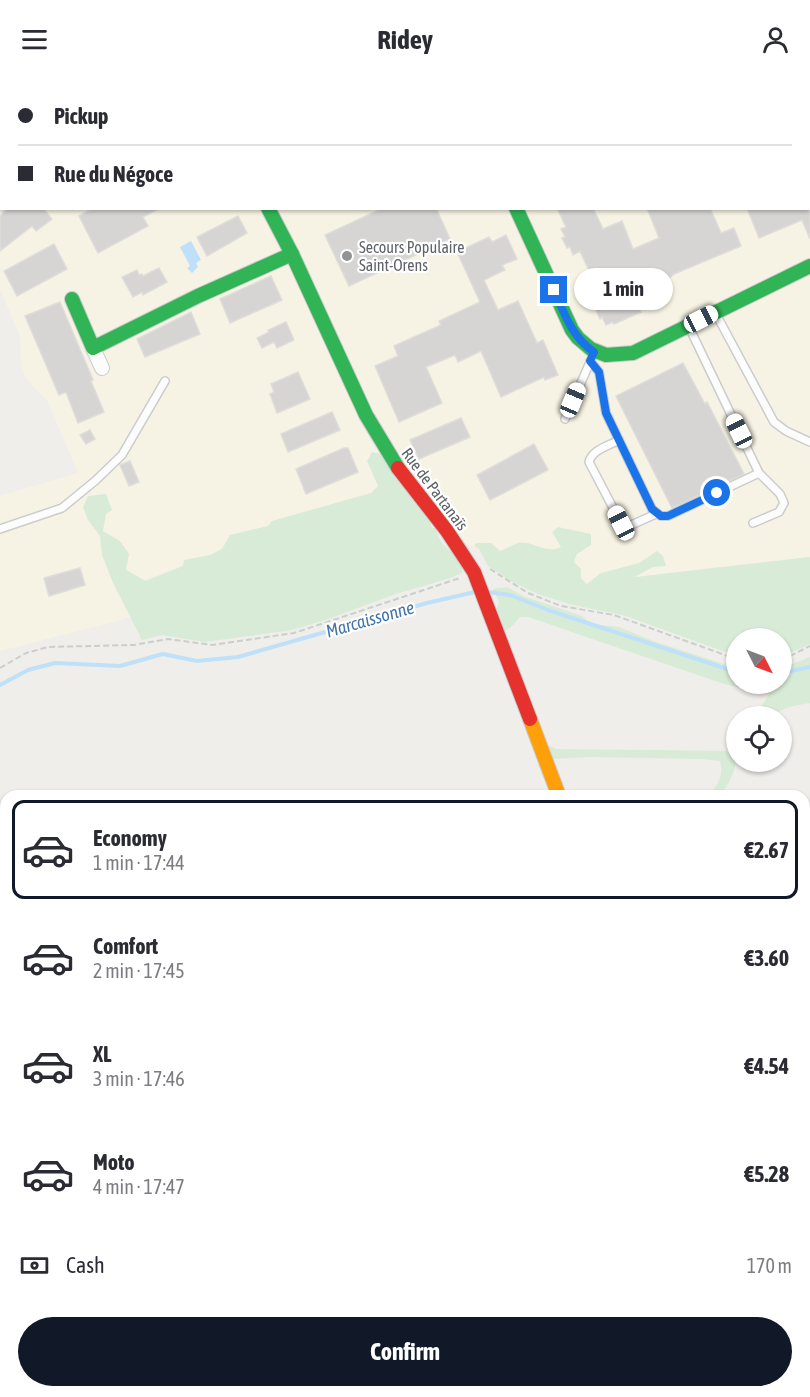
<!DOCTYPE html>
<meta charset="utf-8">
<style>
:root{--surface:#fff;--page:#f7f7f7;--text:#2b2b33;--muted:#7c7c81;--line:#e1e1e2;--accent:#111827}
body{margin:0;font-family:"Asap Condensed",sans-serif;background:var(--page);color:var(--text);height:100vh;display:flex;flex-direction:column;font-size:22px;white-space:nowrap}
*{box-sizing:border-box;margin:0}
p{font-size:20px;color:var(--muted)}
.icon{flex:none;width:33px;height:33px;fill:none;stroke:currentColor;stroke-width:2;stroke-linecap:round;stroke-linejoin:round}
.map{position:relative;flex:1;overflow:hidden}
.drawer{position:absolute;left:0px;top:712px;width:810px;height:608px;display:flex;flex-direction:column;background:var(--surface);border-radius:18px 18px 0 0;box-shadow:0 2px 4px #0004}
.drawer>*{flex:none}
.hud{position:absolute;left:0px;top:0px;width:810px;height:132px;box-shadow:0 2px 4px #0004;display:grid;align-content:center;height:132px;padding:0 18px;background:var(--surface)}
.needle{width:39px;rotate:132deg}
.controls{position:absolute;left:726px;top:550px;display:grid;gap:12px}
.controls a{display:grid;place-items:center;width:66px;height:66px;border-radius:50%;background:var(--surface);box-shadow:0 2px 4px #0004;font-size:30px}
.end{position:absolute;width:27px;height:27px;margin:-14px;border:8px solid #1a73e8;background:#fff;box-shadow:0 0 0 3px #fff}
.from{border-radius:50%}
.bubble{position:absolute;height:42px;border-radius:21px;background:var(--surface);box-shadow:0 2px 4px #0004;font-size:20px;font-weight:700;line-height:42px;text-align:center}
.car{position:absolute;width:18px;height:36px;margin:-18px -9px;border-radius:8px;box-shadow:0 0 4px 2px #0007;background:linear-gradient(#fff 24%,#345 0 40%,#fff 0 76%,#345 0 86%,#fff 0)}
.hud b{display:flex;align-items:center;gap:21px;height:57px;font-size:22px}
.hud b+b{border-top:2px solid var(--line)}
.hud i{width:15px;height:15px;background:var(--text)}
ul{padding:10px 0 0;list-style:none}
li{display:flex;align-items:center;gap:18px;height:99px;margin:0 12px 9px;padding:0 6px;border:3px solid transparent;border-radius:12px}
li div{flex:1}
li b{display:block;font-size:22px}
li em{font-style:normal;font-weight:700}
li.selected{border-color:var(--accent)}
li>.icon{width:54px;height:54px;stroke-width:1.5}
.pay{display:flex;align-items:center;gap:15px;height:66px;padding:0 18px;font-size:22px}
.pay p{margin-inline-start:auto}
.cta{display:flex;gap:12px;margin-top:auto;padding:12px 18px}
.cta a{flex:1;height:69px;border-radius:36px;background:var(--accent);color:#fff;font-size:24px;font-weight:700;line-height:69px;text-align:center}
header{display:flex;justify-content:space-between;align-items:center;height:78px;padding:0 18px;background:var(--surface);font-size:27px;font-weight:700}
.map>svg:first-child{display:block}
</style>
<header><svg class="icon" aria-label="menu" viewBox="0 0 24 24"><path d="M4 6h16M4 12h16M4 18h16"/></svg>Ridey<svg class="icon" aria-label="person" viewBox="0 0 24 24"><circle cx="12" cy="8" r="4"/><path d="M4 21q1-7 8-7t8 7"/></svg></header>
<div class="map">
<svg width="810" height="1319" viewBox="0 0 810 1319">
<rect width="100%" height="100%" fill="#efeeea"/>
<!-- commercial -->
<path fill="#f7f3e4" d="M138,0H810V479L693,492L560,510L367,418L123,510L132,539L0,573V418L78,395L48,324L26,300L21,288L20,258L0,211L1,102L2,130H808V2L136,1Z"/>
<!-- green -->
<g fill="#d8ebd6">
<path d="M372,374L381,376L429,440L432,450H435L441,464L462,486V495L454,498V499L396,516L328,541L292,552L205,564L161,557L142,562L113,505L102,477L100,458L88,442L83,429L88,418L106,416L112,432L106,436L103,453L120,463L129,476L126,492L146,503L183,488L184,482L210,477L222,471L230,457L268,448L272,443L371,415L378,408L367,383Z"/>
<path d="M558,449L591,456V467L577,476L574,484L581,491V500L587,506L601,495L639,485L657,473L663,478L666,488L653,489L635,499L810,479V566L782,579V561H736V578L626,538L569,526L538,516L511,503L488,488L479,471L474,468L476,465H491L500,473C506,471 512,467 518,465C532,462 547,477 561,469L552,454Z"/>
<path d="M507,509L523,518L582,538L592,546L619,549L653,563L736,590V606H782V590L810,579V625C797,627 781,629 772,639H755L769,616L724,606L528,539H520L512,548L504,554L496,534L499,524L493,511Z"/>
<path d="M546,667L557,671L732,673L736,667C737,691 734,697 720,718H709C718,706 724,698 720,683L702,681L591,679L551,681Z"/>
<path d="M634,1314H710L708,1319H636Z"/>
</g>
<!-- water -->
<path fill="#bfe0f9" d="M191,163L201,182L196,185L198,189L192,195L187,190L190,188L180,169Z"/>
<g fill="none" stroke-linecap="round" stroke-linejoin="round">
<!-- stream -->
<g stroke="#bfe0f9" stroke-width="4">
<path d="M488,514L510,517L548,532L736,594"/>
<path d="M782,595L810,589"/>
<path d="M0,607L28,592L55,585L120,588L163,576L197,583L238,579L427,525L475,514"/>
</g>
</g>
<!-- building -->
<g fill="#d6d5d3" stroke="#deddd9" stroke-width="1.5">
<path d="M9,130H43L52,141L36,153L32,148L0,173V138Z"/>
<path d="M93,130H160L143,139L148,148L98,175L79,138Z"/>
<path d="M383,130H436L450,161L349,208L325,157Z"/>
<path d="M557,130H593L603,151L622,143L633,171L659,160L647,130H710L721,155L734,150L741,168L674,196L656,213L647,204L631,212L641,234L614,246L613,244L606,247L602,239L600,241L590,220L593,219L589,211L596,208L580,173L573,177L570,169L567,170L562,160L565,159L561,151L566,149Z"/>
<path d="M747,130H810V161L802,142L759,160Z"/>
<path d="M238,138L247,155L207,178L197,159Z"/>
<path d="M506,157L517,181L502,187L505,192L484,202L498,232L518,223L537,265L543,262L558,297L545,302L544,299L501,319L481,273L458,284L455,277L426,289L442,325L399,344L375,288L398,278L394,268L441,247L439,243L480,224L457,174L489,159L492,164Z"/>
<path d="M54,166L67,191L17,218L4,193Z"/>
<path d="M159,190L167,204L143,217L142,214L133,219L122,199L137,192L139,197L142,196L143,198Z"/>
<path d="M271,198L282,222L230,245L220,221Z"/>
<path d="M60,224L93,302L91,303L104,334L78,345L66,314L59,317L25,238Z"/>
<path d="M191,234L200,256L145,279L137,261Z"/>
<path d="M286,244L294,262L277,270L274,264L262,270L257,260L269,254L268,252Z"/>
<path d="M683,285L705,326L707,324L744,396L672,430L616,318Z"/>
<path d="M298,294L310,321L277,335L270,316L274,314L271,306Z"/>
<path d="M332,334L340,352L288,374L281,356Z"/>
<path d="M461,340L470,359L419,381L410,362Z"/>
<path d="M90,352L95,361L86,366L80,357Z"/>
<path d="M534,366L548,392L490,422L477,397Z"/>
<path d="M344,370H348L358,394L306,416L296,391Z"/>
<path d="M130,383L139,404L129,408L120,387Z"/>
<path d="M80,490L85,507L49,518L44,500Z"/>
</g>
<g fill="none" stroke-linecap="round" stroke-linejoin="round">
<defs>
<g id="lane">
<path d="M716,236L774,344L786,353L810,364"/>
<path d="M590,283L599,294L606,335L652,431L661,438H668L759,395L689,249"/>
<path d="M565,341L591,282"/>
<path d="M619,362C608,368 592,372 589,384L621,445L629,448L656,436"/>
<path d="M753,445L779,434L784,425L780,416L759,395"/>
<path d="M0,451L62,430L95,403L122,377L165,303"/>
</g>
<g id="street">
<path d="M197,0V2"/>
<path d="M209,0V2"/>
<path d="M482,0L483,2"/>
<path d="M363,2L367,0"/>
<path d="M93,270L102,290"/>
</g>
<g id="fast">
<path d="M268,130L292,176L366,337L398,390"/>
<path d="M516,130L572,252L578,260L591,271L606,277L633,275L810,188"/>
<path d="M72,221L93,270L198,218L292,176"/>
<path d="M804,1191L810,1188"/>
<path d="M716,1319L718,1314"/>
</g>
<g id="slow">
<path d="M114,2L116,0"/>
<path d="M0,89L2,88"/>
<path d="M530,641L559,718"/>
</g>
<path id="jam" d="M398,390L447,453L474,494L530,641"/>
</defs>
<!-- lane casing -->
<use href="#lane" stroke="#cbcccc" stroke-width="10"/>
<!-- street casing -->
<use href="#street" stroke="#cbcccc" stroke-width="16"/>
<!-- fast casing -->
<use href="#fast" stroke="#cacacb" stroke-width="16"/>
<!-- slow casing -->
<use href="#slow" stroke="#cacacb" stroke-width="16"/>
<!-- jam casing -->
<use href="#jam" stroke="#cacacb" stroke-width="16"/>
<!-- path -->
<g stroke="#cacfcc" stroke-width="2" stroke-dasharray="6 3" stroke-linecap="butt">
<path d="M490,491L528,515L561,528L614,537L736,581"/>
<path d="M782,582L810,568"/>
<path d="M0,590L26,575L48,569L134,567L168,561L212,567L294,555L460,500"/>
</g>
<!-- lane -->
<use href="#lane" stroke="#fdfcfc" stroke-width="7"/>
<!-- street -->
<use href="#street" stroke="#fdfcfc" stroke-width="14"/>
<!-- fast -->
<use href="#fast" stroke="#30b455" stroke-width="14"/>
<!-- slow -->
<use href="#slow" stroke="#ff9f0a" stroke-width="14"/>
<!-- jam -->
<use href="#jam" stroke="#e5322d" stroke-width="14"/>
</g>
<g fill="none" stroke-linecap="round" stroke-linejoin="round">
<!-- route -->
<path stroke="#1a73e8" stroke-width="8" d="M554,212C564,235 572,259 594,274L590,283L599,294L606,335L652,431L661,438H668L717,415"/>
</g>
<!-- markers -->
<circle fill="#919496" stroke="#fff" stroke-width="2" cx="347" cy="178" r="6"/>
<g text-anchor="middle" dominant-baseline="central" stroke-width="4.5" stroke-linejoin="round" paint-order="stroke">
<!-- poi labels -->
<g font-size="16" fill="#5f6368" stroke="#fff" text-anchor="start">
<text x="359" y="169">Secours Populaire<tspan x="359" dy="18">Saint-Orens</tspan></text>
</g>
<!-- street labels -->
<g font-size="16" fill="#5f6368" stroke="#fff">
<text transform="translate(435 411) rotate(53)">Rue de Partanaïs</text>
</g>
<!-- water labels -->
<g font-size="18" font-style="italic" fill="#4174aa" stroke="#fff">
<text transform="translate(370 541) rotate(-16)">Marcaissonne</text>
</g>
</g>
</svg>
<div class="controls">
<a><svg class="needle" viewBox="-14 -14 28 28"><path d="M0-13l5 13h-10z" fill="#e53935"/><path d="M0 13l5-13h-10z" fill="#7c7c81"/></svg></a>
<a><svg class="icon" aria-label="locate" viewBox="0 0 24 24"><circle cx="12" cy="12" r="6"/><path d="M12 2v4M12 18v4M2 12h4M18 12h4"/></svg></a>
</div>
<i class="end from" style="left:717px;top:415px"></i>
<i class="end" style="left:554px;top:212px"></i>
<div class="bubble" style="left:574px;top:190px;width:99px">1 min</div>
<i class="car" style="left:701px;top:241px;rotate:63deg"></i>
<i class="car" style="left:573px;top:322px;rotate:23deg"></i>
<i class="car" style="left:739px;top:353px;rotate:334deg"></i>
<i class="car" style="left:621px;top:445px;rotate:333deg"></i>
<div class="hud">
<b><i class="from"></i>Pickup</b>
<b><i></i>Rue du Négoce</b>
</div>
<section class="drawer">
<ul>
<li class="selected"><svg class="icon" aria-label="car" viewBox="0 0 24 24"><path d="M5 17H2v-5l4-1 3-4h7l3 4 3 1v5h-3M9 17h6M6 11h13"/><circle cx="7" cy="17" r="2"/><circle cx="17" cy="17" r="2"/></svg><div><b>Economy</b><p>1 min · 17:44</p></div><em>€2.67</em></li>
<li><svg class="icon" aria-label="car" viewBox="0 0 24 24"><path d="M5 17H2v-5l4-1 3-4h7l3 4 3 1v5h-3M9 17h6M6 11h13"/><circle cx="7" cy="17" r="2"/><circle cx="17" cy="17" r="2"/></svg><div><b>Comfort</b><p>2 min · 17:45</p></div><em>€3.60</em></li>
<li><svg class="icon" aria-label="car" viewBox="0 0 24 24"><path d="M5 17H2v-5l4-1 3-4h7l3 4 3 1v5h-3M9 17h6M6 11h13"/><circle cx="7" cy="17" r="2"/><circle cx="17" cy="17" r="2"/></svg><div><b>XL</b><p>3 min · 17:46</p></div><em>€4.54</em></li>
<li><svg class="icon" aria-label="car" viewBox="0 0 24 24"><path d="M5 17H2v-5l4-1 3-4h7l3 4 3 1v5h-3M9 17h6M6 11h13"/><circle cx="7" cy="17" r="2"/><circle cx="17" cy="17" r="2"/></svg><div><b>Moto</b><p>4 min · 17:47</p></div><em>€5.28</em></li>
</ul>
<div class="pay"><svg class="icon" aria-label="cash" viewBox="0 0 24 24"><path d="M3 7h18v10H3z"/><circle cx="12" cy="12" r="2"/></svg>Cash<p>170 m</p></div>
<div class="cta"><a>Confirm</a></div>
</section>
</div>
